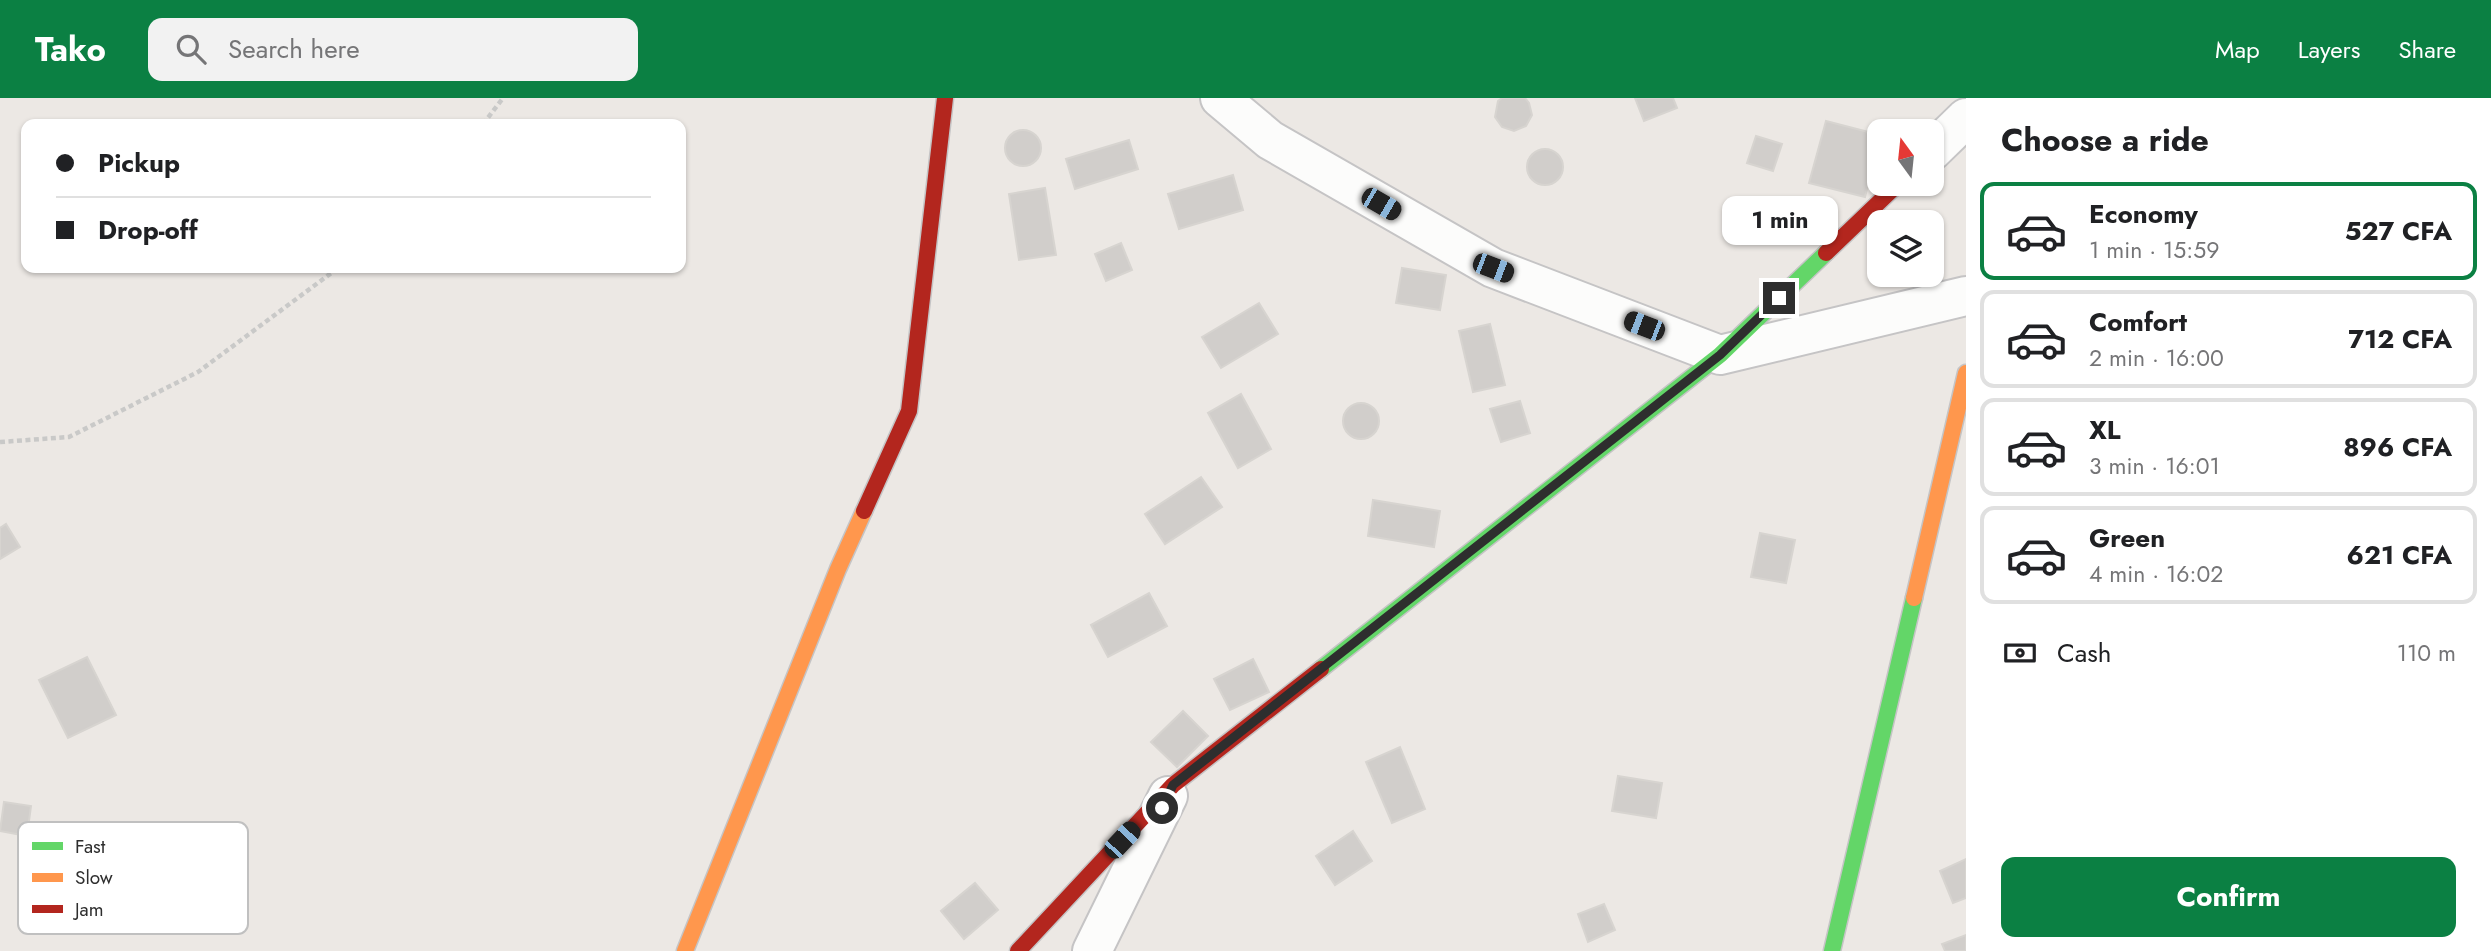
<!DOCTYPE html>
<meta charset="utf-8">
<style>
:root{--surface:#fff;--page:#f2f2f2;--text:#202124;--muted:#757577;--line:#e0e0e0;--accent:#0b8043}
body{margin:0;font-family:Jost,sans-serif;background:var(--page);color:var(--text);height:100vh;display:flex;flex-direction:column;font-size:26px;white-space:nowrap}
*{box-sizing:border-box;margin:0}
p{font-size:23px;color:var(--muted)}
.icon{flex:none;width:38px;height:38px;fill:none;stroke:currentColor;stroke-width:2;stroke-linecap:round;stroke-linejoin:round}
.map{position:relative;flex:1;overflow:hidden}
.sheet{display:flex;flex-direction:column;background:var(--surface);width:525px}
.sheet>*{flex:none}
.guide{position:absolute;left:21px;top:21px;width:665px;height:154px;border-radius:14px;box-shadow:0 2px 5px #0004;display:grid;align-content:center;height:154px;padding:0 35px;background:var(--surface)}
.needle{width:46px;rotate:345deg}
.fabs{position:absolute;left:1867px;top:21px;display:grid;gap:14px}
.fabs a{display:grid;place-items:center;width:77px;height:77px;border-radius:14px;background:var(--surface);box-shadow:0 2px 5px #0004;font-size:35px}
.end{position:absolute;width:32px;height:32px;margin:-16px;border:9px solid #2e2e2e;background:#fff;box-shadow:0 0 0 4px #fff}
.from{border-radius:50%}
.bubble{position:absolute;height:49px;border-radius:14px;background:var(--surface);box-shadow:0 2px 5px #0004;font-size:23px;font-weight:700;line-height:49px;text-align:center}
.car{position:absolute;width:21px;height:42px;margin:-21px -10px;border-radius:9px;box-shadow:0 0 5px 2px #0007;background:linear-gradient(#222 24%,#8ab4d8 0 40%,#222 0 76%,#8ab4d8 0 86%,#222 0)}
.guide b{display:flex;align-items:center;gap:24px;height:66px;font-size:26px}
.guide b+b{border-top:2px solid var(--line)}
.guide i{width:18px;height:18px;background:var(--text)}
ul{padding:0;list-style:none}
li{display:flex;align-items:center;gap:21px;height:98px;margin:0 14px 10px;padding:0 21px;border:4px solid var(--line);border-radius:14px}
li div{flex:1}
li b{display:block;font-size:26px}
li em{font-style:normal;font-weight:700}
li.current{border-color:var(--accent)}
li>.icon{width:63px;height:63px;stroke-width:1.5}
h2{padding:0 35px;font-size:32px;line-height:84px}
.pay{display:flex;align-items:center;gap:18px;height:77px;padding:0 35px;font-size:26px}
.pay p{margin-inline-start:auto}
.action{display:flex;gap:14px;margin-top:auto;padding:14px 35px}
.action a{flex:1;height:80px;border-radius:14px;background:var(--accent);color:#fff;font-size:28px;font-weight:700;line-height:80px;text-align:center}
header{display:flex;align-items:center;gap:42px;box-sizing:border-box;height:98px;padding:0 35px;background:var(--accent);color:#fff}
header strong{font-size:33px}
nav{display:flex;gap:38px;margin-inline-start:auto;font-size:24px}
.search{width:490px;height:63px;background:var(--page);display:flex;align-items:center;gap:18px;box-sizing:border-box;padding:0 24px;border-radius:14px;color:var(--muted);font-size:26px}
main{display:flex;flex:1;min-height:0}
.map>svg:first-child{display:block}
</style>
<header>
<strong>Tako</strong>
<div class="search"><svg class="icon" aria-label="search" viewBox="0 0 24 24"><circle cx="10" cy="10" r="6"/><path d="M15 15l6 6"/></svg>Search here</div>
<nav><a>Map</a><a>Layers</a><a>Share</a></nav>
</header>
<main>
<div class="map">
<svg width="1966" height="853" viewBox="0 0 1966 853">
<rect width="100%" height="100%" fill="#ece8e4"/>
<!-- building -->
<g fill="#d1cecb" stroke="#d7d4d0" stroke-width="2">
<path d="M1502,0H1525L1529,5L1532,17L1526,28L1514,33L1502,29L1495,19L1498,3Z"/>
<path d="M1635,0H1673L1677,10L1644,23Z"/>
<path d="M1826,23L1880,37L1865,99L1809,85Z"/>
<circle cx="1023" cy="50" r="18"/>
<path d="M1756,38L1782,46L1773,73L1747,65Z"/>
<path d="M1129,42L1138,71L1075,91L1066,61Z"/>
<circle cx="1545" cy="69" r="18"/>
<path d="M1233,77L1243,112L1179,131L1168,96Z"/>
<path d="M1045,90L1056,157L1019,162L1009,96Z"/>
<path d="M1121,145L1132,172L1106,183L1095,156Z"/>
<path d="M1402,170L1446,177L1440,212L1396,205Z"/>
<path d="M1259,205L1278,236L1221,270L1202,239Z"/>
<path d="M1490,226L1505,287L1473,294L1459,233Z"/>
<path d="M1241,296L1271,351L1238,370L1208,315Z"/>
<path d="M1520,303L1530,335L1501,344L1490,311Z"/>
<circle cx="1361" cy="323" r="18"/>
<path d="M1201,379L1222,409L1165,446L1145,416Z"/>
<path d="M1373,402L1440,413L1434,449L1368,438Z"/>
<path d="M6,426L20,449L0,461V430Z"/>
<path d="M1760,435L1795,442L1786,485L1751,479Z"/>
<path d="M1149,495L1167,528L1108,559L1091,527Z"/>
<path d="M87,559L116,617L68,640L39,582Z"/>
<path d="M1253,561L1269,594L1230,612L1214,581Z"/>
<path d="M1183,613L1208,638L1177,669L1151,644Z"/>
<path d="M1400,649L1425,711L1392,725L1366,664Z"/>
<path d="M1618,678L1662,685L1656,720L1612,713Z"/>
<path d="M4,704L31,708L27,738L0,733Z"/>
<path d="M1353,733L1372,763L1335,787L1316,758Z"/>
<path d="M1966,761V800L1953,805L1940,773Z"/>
<path d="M975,785L998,812L964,841L941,813Z"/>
<path d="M1604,806L1615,832L1588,844L1578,816Z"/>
<path d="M1966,837V853H1945L1942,846Z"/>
</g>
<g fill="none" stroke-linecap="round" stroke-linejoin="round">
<defs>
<g id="street">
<path d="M1220,0L1270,42L1493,170L1720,257L1966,198"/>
<path d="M1932,53L1966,20"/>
<path d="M1092,853L1168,698"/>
</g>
<g id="fast">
<path d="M1321,571L1720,257L1826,155"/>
<path d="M1832,853L1914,500"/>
</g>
<g id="slow">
<path d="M1914,500L1966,275"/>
<path d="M685,853L838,471L864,413"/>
</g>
<g id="jam">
<path d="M1826,155L1898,86"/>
<path d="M864,413L909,313L945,0"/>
<path d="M1018,853L1173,687L1321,571"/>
</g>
</defs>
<!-- street casing -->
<use href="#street" stroke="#c5c4c5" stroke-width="42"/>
<!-- fast casing -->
<use href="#fast" stroke="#c5c4c5" stroke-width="19"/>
<!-- slow casing -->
<use href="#slow" stroke="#c5c4c5" stroke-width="19"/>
<!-- jam casing -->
<use href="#jam" stroke="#c5c4c5" stroke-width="19"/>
<!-- path -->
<g stroke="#c9c9c8" stroke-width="4.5" stroke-dasharray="5 3.5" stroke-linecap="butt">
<path d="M483,26L503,0"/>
<path d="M0,344L69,339L198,274L338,170"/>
</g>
<!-- street -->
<use href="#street" stroke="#fcfcfb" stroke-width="38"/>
<!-- fast -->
<use href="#fast" stroke="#63d668" stroke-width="16"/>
<!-- slow -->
<use href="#slow" stroke="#ff974d" stroke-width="16"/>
<!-- jam -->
<use href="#jam" stroke="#b3261e" stroke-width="16"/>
</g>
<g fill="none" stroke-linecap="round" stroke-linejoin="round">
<!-- route -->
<path stroke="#2e2e2e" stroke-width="9" d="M1162,710L1173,687L1720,257L1779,200"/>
</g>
<!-- legend -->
<rect x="18" y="724" width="230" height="112" rx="10" fill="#fff" stroke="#c0c0c0" stroke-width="2"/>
<rect x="32" y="744" width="31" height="8" fill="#63d668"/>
<rect x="32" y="775" width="31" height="9" fill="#ff974d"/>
<rect x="32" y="807" width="31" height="8" fill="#b3261e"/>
<g font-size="19" fill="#2e2e2e">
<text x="75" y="755">Fast</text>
<text x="75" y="786">Slow</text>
<text x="75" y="818">Jam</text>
</g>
</svg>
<div class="fabs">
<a><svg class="needle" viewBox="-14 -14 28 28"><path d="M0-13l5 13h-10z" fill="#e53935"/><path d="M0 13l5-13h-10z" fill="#757577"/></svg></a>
<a><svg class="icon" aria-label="layers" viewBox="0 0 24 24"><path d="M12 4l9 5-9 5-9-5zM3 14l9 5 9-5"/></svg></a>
</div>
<i class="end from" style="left:1162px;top:710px"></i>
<i class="end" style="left:1779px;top:200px"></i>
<div class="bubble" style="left:1722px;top:98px;width:116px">1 min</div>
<i class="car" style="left:1381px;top:106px;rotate:120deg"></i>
<i class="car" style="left:1493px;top:170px;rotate:111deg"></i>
<i class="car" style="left:1644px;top:228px;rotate:291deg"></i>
<i class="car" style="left:1122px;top:742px;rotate:43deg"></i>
<div class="guide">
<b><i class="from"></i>Pickup</b>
<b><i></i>Drop-off</b>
</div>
</div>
<section class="sheet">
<h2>Choose a ride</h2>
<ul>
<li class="current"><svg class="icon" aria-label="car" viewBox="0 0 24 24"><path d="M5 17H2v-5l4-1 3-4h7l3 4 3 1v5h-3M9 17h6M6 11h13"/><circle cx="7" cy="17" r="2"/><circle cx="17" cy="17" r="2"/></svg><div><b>Economy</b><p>1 min · 15:59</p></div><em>527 CFA</em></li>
<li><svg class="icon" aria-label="car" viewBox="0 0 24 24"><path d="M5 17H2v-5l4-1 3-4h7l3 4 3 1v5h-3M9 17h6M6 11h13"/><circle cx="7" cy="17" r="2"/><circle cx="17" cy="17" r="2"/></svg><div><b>Comfort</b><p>2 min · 16:00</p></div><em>712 CFA</em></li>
<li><svg class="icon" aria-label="car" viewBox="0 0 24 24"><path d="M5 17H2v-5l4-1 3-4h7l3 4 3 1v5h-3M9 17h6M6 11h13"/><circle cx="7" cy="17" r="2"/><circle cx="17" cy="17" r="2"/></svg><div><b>XL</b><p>3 min · 16:01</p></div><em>896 CFA</em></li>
<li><svg class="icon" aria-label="car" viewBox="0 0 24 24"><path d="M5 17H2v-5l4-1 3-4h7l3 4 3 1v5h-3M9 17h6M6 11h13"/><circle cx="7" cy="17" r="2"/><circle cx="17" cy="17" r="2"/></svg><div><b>Green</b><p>4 min · 16:02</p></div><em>621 CFA</em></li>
</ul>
<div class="pay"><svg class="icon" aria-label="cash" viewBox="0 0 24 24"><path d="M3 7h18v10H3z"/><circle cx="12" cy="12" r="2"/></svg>Cash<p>110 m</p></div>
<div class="action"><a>Confirm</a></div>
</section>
</main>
